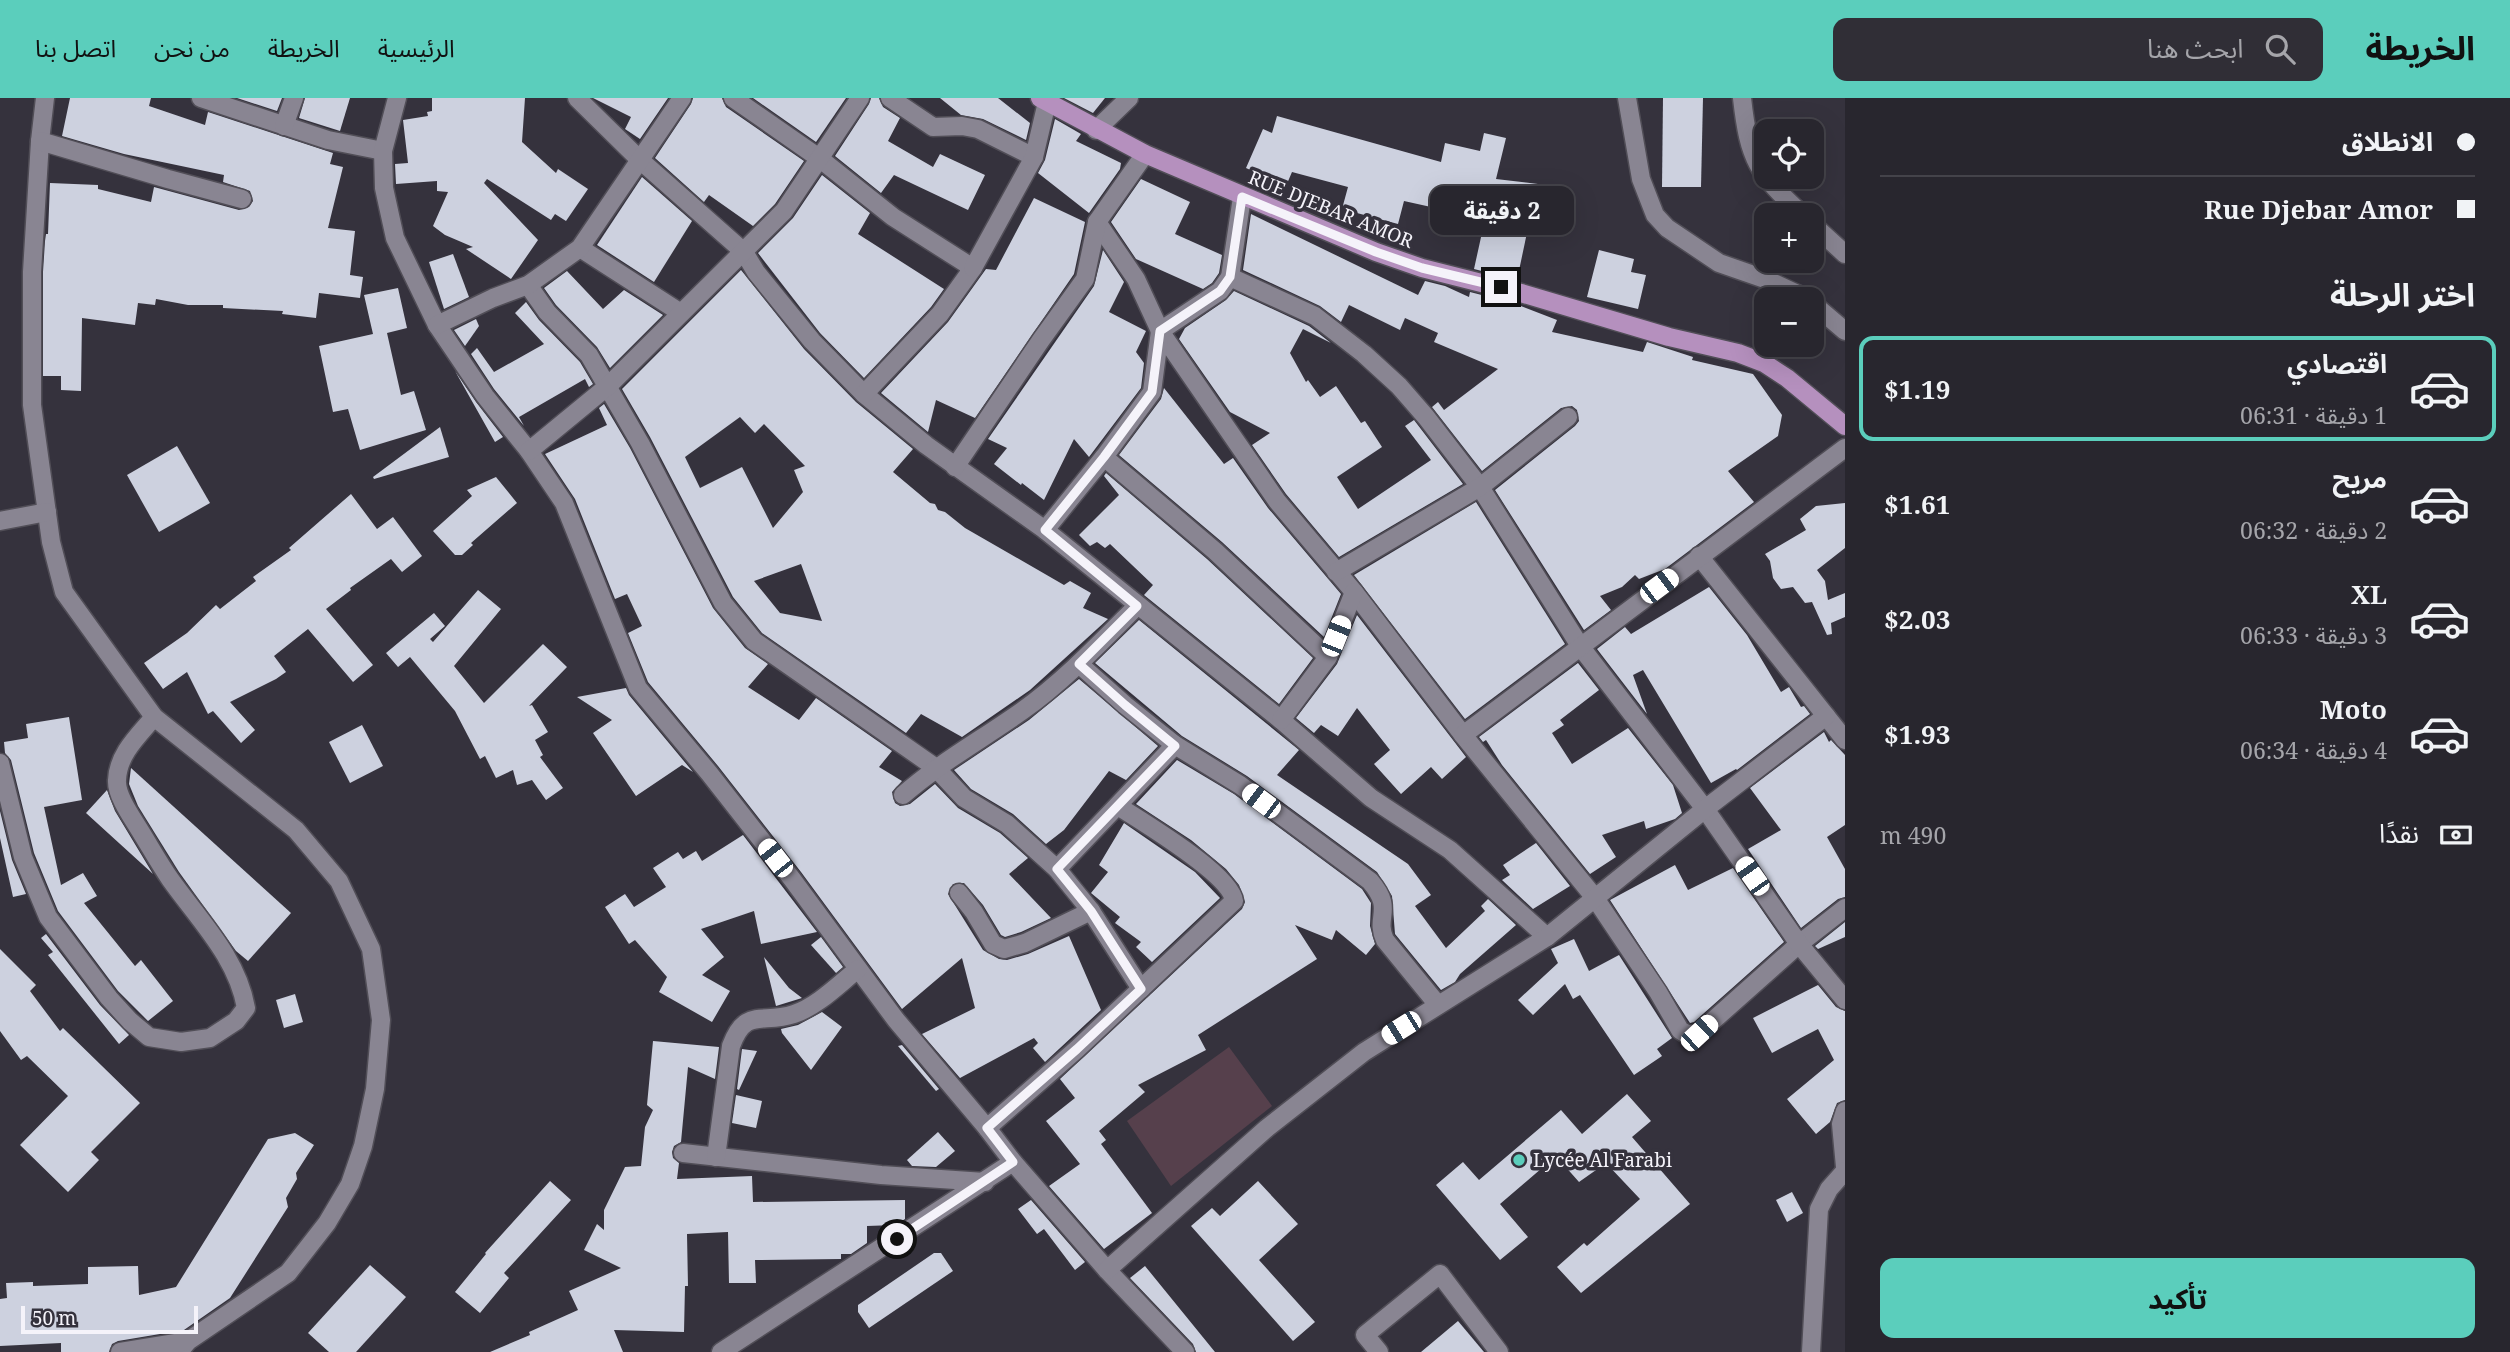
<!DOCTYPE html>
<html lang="ar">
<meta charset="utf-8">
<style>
:root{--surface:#28262e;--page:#302e36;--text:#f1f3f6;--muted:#a5a5aa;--line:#44434a;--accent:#5bcebc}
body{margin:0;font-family:"Noto Serif","Noto Sans Arabic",serif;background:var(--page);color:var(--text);direction:rtl;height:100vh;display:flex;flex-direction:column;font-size:26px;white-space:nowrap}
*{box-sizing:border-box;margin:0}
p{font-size:23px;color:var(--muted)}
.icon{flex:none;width:38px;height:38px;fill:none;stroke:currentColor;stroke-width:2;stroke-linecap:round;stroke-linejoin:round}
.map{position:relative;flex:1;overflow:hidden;direction:ltr}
.side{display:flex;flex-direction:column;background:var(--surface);width:665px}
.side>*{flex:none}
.banner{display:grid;align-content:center;height:154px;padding:0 35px;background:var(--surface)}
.fabs{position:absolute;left:1754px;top:21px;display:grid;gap:14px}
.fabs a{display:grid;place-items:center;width:70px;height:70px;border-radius:14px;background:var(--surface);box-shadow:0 7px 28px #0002,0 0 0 2px var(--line);font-size:35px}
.scale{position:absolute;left:21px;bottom:18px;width:177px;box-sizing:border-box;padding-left:7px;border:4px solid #f5f3fa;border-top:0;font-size:19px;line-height:24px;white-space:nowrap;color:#f5f3fa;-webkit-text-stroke:5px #35323d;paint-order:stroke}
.end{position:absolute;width:32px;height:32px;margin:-16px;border:9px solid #f5f3fa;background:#111;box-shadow:0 0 0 4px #111}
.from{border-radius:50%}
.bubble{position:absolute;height:49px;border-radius:14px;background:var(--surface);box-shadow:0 7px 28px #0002,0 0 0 2px var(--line);font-size:23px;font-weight:700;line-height:49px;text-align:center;direction:rtl}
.car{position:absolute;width:21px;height:42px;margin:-21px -10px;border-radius:9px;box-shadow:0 0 5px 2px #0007;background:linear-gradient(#fff 24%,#345 0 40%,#fff 0 76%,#345 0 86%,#fff 0)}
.banner b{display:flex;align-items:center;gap:24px;height:66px;font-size:26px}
.banner b+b{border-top:2px solid var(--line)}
.banner i{width:18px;height:18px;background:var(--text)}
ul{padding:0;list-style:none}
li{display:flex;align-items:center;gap:21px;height:105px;margin:0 14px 10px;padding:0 21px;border:4px solid transparent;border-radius:14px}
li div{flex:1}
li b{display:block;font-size:26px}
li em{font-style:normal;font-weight:700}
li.current{border-color:var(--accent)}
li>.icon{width:63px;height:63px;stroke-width:1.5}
h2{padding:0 35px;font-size:32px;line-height:84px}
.pay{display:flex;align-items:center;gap:18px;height:77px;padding:0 35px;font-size:26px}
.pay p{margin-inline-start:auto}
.action{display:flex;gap:14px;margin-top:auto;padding:14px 35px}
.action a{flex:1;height:80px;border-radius:14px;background:var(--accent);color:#111;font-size:28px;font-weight:700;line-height:80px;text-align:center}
header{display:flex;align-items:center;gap:42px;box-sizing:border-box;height:98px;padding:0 35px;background:var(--accent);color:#111}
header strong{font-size:33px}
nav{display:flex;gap:38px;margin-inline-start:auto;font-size:24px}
.search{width:490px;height:63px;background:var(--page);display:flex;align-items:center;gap:18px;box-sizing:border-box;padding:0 24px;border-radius:14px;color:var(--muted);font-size:26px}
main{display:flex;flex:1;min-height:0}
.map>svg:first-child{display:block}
</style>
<header>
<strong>الخريطة</strong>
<div class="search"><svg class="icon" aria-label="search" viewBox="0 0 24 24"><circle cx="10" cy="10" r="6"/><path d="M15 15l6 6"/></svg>ابحث هنا</div>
<nav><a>الرئيسية</a><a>الخريطة</a><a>من نحن</a><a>اتصل بنا</a></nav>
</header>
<main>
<section class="side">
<div class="banner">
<b><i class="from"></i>الانطلاق</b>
<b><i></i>Rue Djebar Amor</b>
</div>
<h2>اختر الرحلة</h2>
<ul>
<li class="current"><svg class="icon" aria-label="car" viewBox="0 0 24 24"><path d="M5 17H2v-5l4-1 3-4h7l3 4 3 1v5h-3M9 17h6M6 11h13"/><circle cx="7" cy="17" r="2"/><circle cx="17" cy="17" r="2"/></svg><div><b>اقتصادي</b><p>1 دقيقة · 06:31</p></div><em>$1.19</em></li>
<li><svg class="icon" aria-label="car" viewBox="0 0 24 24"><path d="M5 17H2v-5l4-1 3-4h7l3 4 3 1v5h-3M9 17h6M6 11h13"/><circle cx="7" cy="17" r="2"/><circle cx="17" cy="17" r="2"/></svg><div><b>مريح</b><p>2 دقيقة · 06:32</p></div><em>$1.61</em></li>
<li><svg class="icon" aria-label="car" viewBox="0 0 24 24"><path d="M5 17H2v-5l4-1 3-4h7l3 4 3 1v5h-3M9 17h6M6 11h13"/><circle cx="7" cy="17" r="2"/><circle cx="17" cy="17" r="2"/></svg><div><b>XL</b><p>3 دقيقة · 06:33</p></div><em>$2.03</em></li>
<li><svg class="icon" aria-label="car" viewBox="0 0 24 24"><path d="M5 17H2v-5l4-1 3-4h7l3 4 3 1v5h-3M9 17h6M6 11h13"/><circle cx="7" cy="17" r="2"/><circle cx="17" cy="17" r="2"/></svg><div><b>Moto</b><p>4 دقيقة · 06:34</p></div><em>$1.93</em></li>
</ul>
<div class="pay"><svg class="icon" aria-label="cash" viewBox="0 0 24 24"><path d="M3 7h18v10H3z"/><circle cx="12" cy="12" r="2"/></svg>نقدًا<p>490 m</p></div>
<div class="action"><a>تأكيد</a></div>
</section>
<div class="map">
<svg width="1845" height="1254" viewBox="0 0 1845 1254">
<rect width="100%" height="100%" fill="#35323d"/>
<!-- green -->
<path fill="#56404c" d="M1229,949L1272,1008L1171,1088L1127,1023Z"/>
<!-- building -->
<g fill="#cdd1df" fill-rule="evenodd">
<path d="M70,0H151L149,8L205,27L208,14L333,55L330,66L343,69L328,130L355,133L350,177L363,179L360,200L319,195L316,220L282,216L283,213L223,210V207H188L156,201L155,207L138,205L135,227L82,220L81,293L61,292V278H43V174L45,143L46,136H48L50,85L98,87V91L151,104L154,89L239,112L249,109L253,103L250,93L223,84L224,77L124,56L62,38Z"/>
<path d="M237,0H282L277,13Z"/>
<path d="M305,0H350L340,33L299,20Z"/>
<path d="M432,0H525L522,44L556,75L558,71L588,91L566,123L555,116L551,122L487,81L484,85L538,142L511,181L466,151L473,149L445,137L433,128L448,94L437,93V83L396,86L395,66L408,65L403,22L428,18L427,14L432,13Z"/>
<path d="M593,0H668L640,41L625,31L631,19Z"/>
<path d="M693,0H722L726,9L804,63L775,106L753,128L709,97L704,104L655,60L691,6Z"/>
<path d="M753,0H846L816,44Z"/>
<path d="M871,0H879L883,9L900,20L888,43L933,69L940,56L985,77L968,112L894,77L881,95L835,58L869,6Z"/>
<path d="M940,0H998L1030,25L1026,42L983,21L961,17Z"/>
<path d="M1064,0H1105L1093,15Z"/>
<path d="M1663,0H1703L1701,89H1662Z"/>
<path d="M1277,18L1441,64L1445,45L1480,53L1484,35L1506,40L1496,81L1538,86L1534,112L1532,111L1517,182L1474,171L1485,121L1404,103L1398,126L1342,111L1348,89L1292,74L1286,88L1246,70L1263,31L1272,35Z"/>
<path d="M1055,21L1081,36L1076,43L1121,65L1120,71L1089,115L1038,75L1045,62Z"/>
<path d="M822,77L870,115L858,136L944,191L931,209L864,280L820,235L758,155L793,120Z"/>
<path d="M642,79L692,123L654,184L597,147Z"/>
<path d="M1141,81L1190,104L1175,136L1222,157L1219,175L1212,185L1203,191L1136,161L1111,124Z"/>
<path d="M1034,100L1085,124L1074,176L975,320L936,302L928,334L881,295L948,224L986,171L996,172Z"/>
<path d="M1251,116L1418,197L1425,183L1445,188L1469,199L1470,194L1513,205L1557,222L1552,234L1643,254L1647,244L1693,259L1692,262L1753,276L1782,317L1778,338L1728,373L1754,404L1665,471L1639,481L1635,477L1622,489L1600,498L1611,512L1584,532L1495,392L1575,328L1579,323L1577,312L1572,308L1561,310L1482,373L1432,309L1438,304L1444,312L1498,271L1434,244L1438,235L1405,220L1400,232L1349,207L1341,224L1320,208L1243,172Z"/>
<path d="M1103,152L1124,184L1109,214L1146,233L1136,254L1144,265L1141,290L1089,359L1074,341L1044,402L1022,385L1021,387L994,366L1007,350L988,341L1094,188Z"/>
<path d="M1599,152L1634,161L1631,174L1646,177L1638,211L1587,199Z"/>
<path d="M453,156L469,199L444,211L429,164Z"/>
<path d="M741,172L804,251L856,304L913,351L893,374L930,405L935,406L938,412L945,414L965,430L1064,487L1070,483L1091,495L1083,510L1108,521L1030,592L962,639L921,616L906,635L762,535L733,499L650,339L622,291ZM740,319L755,335L764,326L805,368L794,372L803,394L773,430L742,369L700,390L685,359ZM801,466L822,523L780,515L754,483Z"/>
<path d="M567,173L603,211L624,192L663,217L610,270L597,249L556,207L544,190Z"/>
<path d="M398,190L407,230L387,235L401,297L414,293L426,332L360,352L348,311L333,314L319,248L373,236L364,197Z"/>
<path d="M1234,193L1309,228L1331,245L1303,231L1290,255L1306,284L1308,282L1320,299L1336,288L1361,325L1365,323L1382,349L1337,379L1358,411L1431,362L1405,328L1414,322L1463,386L1339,459L1286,396L1252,347L1270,335L1230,314L1179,241L1185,230L1226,202Z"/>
<path d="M526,204L539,222L580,264L593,286L589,289L585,281L519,319L524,328L494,291L471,256L477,250L494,274L544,246L515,215Z"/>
<path d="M476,221L479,228L465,248L454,232Z"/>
<path d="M455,273L476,304L503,339L495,344Z"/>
<path d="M1164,290L1224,366L1233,360L1268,410L1341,496L1324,539L1222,444L1119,357L1161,301Z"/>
<path d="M604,306L630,350L713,510L745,550L768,566L748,589L799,622L816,600L892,653L879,669L902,683L892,694L895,705L900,708L910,706L935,686L958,710L1000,735L1028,760L1009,776L1051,820L1021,834L1005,839L1001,837L983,807L964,785L953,786L948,796L983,852L999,861L1007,862L1028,856L1069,838L1101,912L1045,964L1033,950L1038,945L1034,940L960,980L922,936L975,910L962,860L902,911L801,774L718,668L648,584L628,535L642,528L627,496L615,501L575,401L545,356L607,327L599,310Z"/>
<path d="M440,329L449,359L374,381L373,379Z"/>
<path d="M177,348L210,405L159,434L127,377Z"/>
<path d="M1106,375L1207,461L1313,560L1279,606L1144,497L1153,487L1110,446L1105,450L1097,444L1090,448L1079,437L1119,397L1104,378Z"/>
<path d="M496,379L517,405L471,445L473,447L462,457H455L433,433L472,398L467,392Z"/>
<path d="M351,396L377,431L393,419L422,458L402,474L391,461L350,490L351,492L326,511L373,567L353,584L308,531L274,558L286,574L276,581L230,604L255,632L241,645L213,613L208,616L187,574L163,591L144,565L187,535L216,507L220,511L256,483L253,479L291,452L289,450Z"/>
<path d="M1476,404L1565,546L1465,621L1354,477Z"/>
<path d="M1845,405V450L1817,472L1825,483L1828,502L1845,495V519L1831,525L1832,536L1827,537L1812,504L1805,505L1793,489L1781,491L1773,480L1770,463L1765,456L1806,432L1800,421L1816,408Z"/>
<path d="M1709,489L1747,537L1781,594L1789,589L1801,609L1804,608L1810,616L1737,672L1736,671L1711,685L1643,572L1633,577L1647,616L1597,551L1625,529L1631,536Z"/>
<path d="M478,492L501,511L454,568L484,605L543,546L567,569L529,608L532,607L548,634L535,642L543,657L540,659L563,690L546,702L532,682L517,687L513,672L496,680L485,658L480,661L455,613L410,559L398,569L386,555L434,515L445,528L430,541L433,544Z"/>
<path d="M1357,517L1466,659L1442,681L1431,669L1401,696L1374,666L1390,652L1357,610L1338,638L1321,627L1314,635L1296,620L1337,566Z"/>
<path d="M1139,522L1299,652L1277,677L1408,766L1431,797L1415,808L1446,850L1485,813L1481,808L1488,801L1516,827L1460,876L1455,884L1441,892L1395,836L1392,798L1377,774L1247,678L1182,638L1095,565Z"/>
<path d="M1578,565L1599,592L1560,622L1564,627L1552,635L1572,666L1628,630L1673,687L1682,715L1675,721L1646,731L1644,723L1602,737L1616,759L1590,776L1502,667L1486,642L1483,644L1479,639Z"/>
<path d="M1079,581L1158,648L1126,682L1109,673L1064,732L1046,746L1013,716L971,691L954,672L1029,622Z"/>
<path d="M626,590L629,597L693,674L682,667L636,698L593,635L612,622L577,599Z"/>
<path d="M69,619L82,702L44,709L61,787L83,775L97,798L84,805L135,868L141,862L173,903L148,923L118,893L58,813L34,755L11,662L5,655L4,644L28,640L26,626Z"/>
<path d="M362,627L383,668L350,685L329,644Z"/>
<path d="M1824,634L1829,644L1831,642L1845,657V727L1827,739L1845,771V799L1838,801L1801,830L1748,751L1781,732L1750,690Z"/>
<path d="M1177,662L1234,696L1362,791L1371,805L1370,828L1375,846L1366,857L1336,832L1332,842L1295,827L1317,861L1198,937L1206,952L1138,987L1145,994L1099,1033L1106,1042L1101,1046L1152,1115L1104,1151L1049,1088L1080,1066L1046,1023L1075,1000L1060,981L1242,811L1245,804L1239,787L1226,771L1191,742L1136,706Z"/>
<path d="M131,670L291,815L248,863L236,853L179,774L138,708L129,686Z"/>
<path d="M107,692L115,713L153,776L86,715Z"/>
<path d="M0,713L12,762L26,796L13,799L0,740Z"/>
<path d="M1124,725L1195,774L1220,800L1152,864L1136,849L1141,844L1115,825L1120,819L1091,795L1108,774L1099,767Z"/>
<path d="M743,737L817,834L761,846L754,813L701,831L724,859L702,877L730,893L712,924L659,894L667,879L635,842L629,846L605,809L625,796L634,809L666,789L653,770L678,754L683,761L696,753L702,763Z"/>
<path d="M1536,745L1570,788L1533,811L1502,782L1510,777L1503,767Z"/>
<path d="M1675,767L1688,792L1733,770L1784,844L1694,924L1690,925L1610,802Z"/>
<path d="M1845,824V839L1818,851L1815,848Z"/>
<path d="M46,836L100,907L129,937L119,946L48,857L53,854L41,840Z"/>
<path d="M821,839L843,869L836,875L811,847Z"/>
<path d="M1574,841L1589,873L1619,857L1672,940L1657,951L1662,958L1634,977L1580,897L1573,901L1565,886L1533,917L1518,902L1558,865L1551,851Z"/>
<path d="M0,851L36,887L30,893L60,933L63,930L140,1005L91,1054L99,1062L68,1094L20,1047L68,998L27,958L21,962L0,933Z"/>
<path d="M764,859L789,890L802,900L776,908Z"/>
<path d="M1818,887L1836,909L1845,913V1002L1837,1005L1830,1024L1816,1036L1787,1001L1834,962L1818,931L1772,955L1753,920Z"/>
<path d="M295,896L303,924L284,930L276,902Z"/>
<path d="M822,914L842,929L811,972L782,935L781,931L798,927Z"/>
<path d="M653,943L719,949L715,981L688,969L681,1044L674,1048L672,1054L673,1060L679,1065L677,1081L752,1078L753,1104L905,1102V1121L895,1127L867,1128V1145L851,1156H841V1161L755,1162L756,1185H729L728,1134L687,1136L688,1188H685L684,1234L614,1232L623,1254H490L530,1237L529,1234L578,1212L569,1193L621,1170L584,1152L597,1126L604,1132V1112L625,1069L641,1068L645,1029L653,1012L647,1007Z"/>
<path d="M902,947L939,991L936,993L898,948Z"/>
<path d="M742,951L757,953L739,992L737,991Z"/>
<path d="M1627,996L1651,1023L1632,1039L1690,1106L1581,1195L1557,1169L1584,1145L1587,1148L1640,1101L1606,1065L1579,1084L1556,1058L1500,1106L1528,1139L1500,1162L1436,1087L1463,1064L1479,1082L1561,1012L1582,1036Z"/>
<path d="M736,997L762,1003L756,1030L732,1025Z"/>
<path d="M938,1034L955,1053L936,1069L912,1068L907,1062Z"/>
<path d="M295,1035L314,1047L296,1075L297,1081L286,1100L288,1109L230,1200L184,1232L118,1243L112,1246L109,1254H61V1245L0,1248V1201L7,1200L6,1185L33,1184V1188L88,1186V1169L138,1168L139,1197L176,1189L268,1041Z"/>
<path d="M550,1083L571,1102L504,1175L509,1180L480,1215L455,1194L486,1156L485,1155Z"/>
<path d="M1258,1083L1298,1126L1259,1162L1315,1224L1293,1243L1191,1128L1212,1110L1220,1118Z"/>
<path d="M1792,1094L1803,1115L1787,1124L1776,1102Z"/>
<path d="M1031,1102L1085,1164L1075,1172L1044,1131L1037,1136L1018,1111Z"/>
<path d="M934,1155H941L953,1173L869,1230L858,1214V1207Z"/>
<path d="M370,1167L406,1199L356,1254H329L308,1235Z"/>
<path d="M1145,1168L1215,1254H1196L1193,1246L1130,1180Z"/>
<path d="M1458,1223L1484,1254H1421Z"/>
</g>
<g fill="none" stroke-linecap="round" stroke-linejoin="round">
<defs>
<g id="minor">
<path d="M45,0L40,43L32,174V307L51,444L64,494L154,619L296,732L339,783L371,851L381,922L375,991L363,1048L350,1086L327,1125L288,1175L188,1243L179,1254"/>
<path d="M201,0L328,42L383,53"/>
<path d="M397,0L383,53L384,90L395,140L437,227L485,298L529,353L564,405L638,590L709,675L792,781L896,922L987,1030L1013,1064L1107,1172L1185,1254"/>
<path d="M577,0L640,62L744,154L756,174L812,243L864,296L926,347L1045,432L1281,622L1371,700L1450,752L1547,839"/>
<path d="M733,0L819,60L893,119L973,170L940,216L864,296"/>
<path d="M890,0L933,29L962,28L978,31L1034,59"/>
<path d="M1627,0L1641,81L1655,117L1667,130L1719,165L1765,181L1808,201"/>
<path d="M1742,0C1749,62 1757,75 1803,117"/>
<path d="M284,28L294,0"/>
<path d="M1096,32L1129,0"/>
<path d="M40,43L168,81L242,101"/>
<path d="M1097,124L1136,181L1160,233L1277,403L1354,494L1463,637L1595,800L1658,894L1680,932L1688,937L1699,935L1799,846L1845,810"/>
<path d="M1811,125L1845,156"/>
<path d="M580,150L681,215"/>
<path d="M973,170L1034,59L1047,4"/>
<path d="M1230,179L1315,218L1364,256L1399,288L1426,319L1480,389L1580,548L1705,711L1799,846L1845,902"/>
<path d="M528,187L547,214L589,257L640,345L723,505L754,543L936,670L964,700L1007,726L1057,771L1091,813L1141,891"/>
<path d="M1811,204L1845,233"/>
<path d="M437,227L493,200L528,187L580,150L682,0"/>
<path d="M529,353L608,288L784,113L860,0"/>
<path d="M1104,359L1215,453L1328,559"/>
<path d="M955,369L1041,242L1085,181L1097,124L1145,56"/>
<path d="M0,423L47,414"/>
<path d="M1045,432L1104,359L1152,294L1160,233L1220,193L1230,179L1242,99"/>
<path d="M1699,458L1845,642"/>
<path d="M1336,474L1480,389L1568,319"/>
<path d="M1079,566L1125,607L1175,647L1240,687L1370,783C1395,812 1374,818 1385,842L1438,907"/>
<path d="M1281,622L1328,559L1354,494"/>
<path d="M1463,637L1845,350"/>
<path d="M0,665L23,759L48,819L109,900L130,923L149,939L181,944L210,940L236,923L246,910C237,859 199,822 170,781C159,765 149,747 139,731C131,718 116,697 117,682C118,656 138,638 154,619"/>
<path d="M903,697C941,664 981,642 1022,613C1064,583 1100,545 1137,508"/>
<path d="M1057,771L1175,647"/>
<path d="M959,795L974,814L993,846L1004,851L1025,845L1091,813"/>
<path d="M1845,1013L1841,1026L1845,1069"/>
<path d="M987,1030L1077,951L1234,803C1231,776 1142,724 1118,708"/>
<path d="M683,1055L881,1077L985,1084"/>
<path d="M716,1059L731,948C746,908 762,927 794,916C818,908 839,886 858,871"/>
<path d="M1107,1172L1267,1030L1364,954L1547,839L1705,711L1826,618"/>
<path d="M120,1254L188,1243"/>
<path d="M721,1254L1013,1064"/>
<path d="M1379,1254L1365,1237L1440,1176L1499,1254"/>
<path d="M1811,1254L1819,1111L1829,1091L1845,1073"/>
</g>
<path id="major" d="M1040,0L1145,56L1376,154L1422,170L1521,195L1669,239L1738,255L1764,265L1787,280L1845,328"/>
</defs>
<!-- minor casing -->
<use href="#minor" stroke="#514e57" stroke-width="21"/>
<!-- major casing -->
<use href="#major" stroke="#514e57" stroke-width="21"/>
<!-- minor -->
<use href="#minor" stroke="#898592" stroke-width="18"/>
<!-- major -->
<use href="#major" stroke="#b590be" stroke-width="18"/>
</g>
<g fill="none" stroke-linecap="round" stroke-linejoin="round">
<!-- route -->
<path stroke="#f5f3fa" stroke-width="9" d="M897,1141L1013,1064L987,1030L1077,951L1141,891L1091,813L1057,771L1175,648L1125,607L1079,566L1137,508L1045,432L1104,359L1152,294L1160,233L1220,193L1230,179L1242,99L1376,154L1422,170L1501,189"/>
</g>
<!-- markers -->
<circle fill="#5bcebc" stroke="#35323d" stroke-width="2.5" cx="1519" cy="1062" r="7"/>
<g text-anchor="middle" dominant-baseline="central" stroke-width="7" stroke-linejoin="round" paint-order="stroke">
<!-- street labels -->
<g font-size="19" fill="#f5f3fa" stroke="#35323d">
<text transform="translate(1331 111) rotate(22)">RUE DJEBAR AMOR</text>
</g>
<!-- poi labels -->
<g font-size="19" fill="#f5f3fa" stroke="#35323d" text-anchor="start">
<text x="1533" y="1062">Lycée Al Farabi</text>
</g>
</g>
</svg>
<div class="fabs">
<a><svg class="icon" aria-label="locate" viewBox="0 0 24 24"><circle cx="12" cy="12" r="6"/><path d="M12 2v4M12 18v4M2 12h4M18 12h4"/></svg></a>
<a>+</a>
<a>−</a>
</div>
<div class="scale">50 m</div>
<i class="end from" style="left:897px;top:1141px"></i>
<i class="end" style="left:1501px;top:189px"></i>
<div class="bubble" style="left:1430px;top:88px;width:144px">2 دقيقة</div>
<i class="car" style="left:1659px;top:488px;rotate:53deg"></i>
<i class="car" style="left:1336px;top:538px;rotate:22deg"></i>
<i class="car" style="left:1261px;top:703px;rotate:307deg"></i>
<i class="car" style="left:775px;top:760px;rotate:322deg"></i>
<i class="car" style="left:1752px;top:778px;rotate:325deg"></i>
<i class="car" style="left:1401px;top:930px;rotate:238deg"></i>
<i class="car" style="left:1699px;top:935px;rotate:47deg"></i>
</div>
</main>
